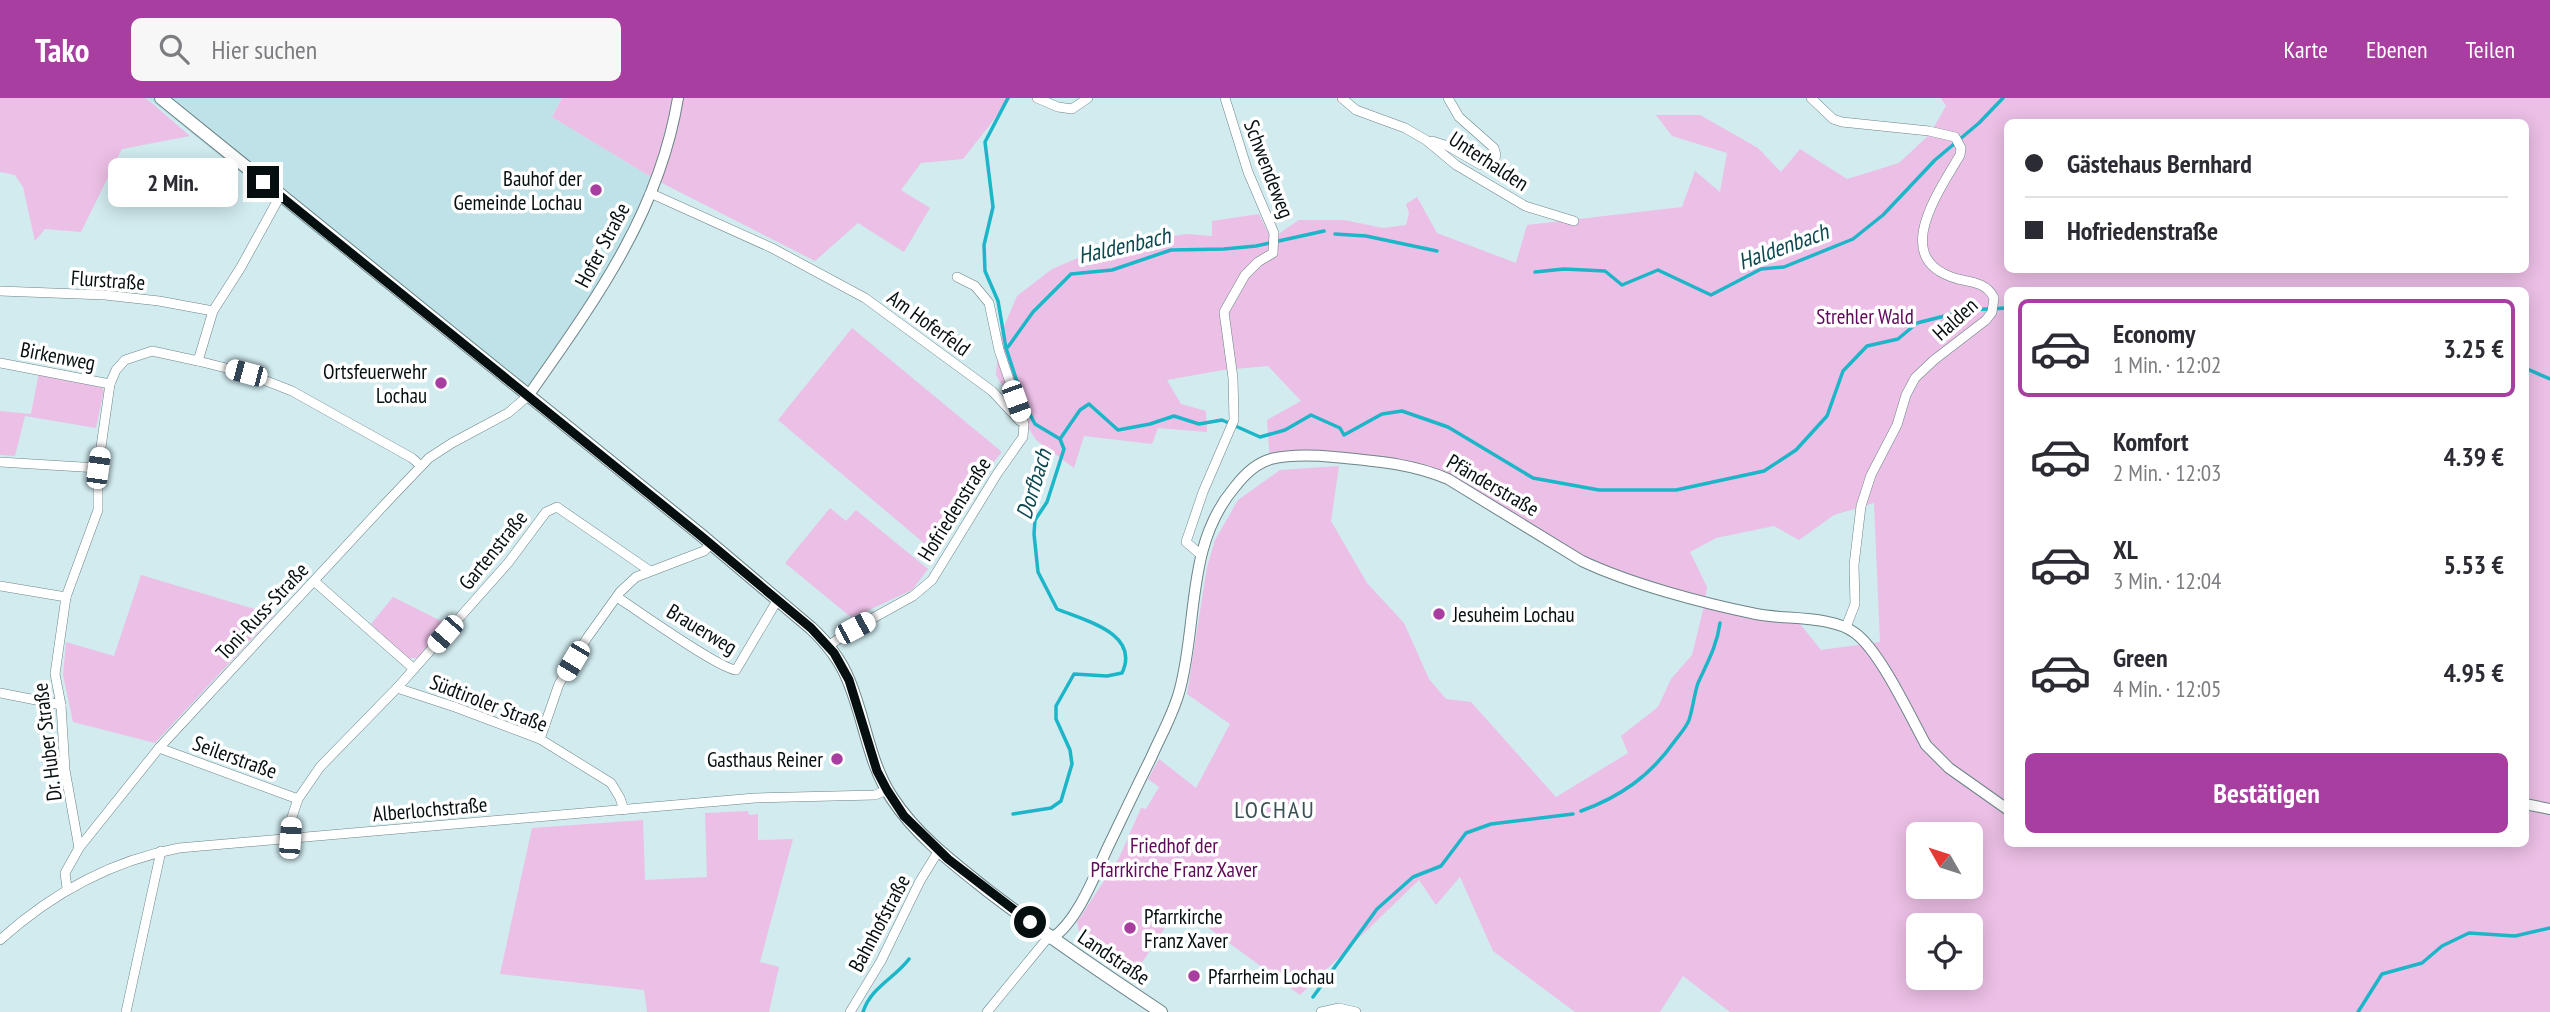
<!DOCTYPE html>
<html lang="de">
<meta charset="utf-8">
<style>
:root{--surface:#fff;--page:#f7f7f7;--text:#2b2b33;--muted:#7c7c81;--line:#e1e1e2;--accent:#a73ea0}
body{margin:0;font-family:"PT Sans Narrow",sans-serif;background:var(--page);color:var(--text);height:100vh;display:flex;flex-direction:column;font-size:26px;white-space:nowrap}
*{box-sizing:border-box;margin:0}
p{font-size:23px;color:var(--muted)}
.icon{flex:none;width:38px;height:38px;fill:none;stroke:currentColor;stroke-width:2;stroke-linecap:round;stroke-linejoin:round}
.map{position:relative;flex:1;overflow:hidden}
.details{position:absolute;left:2004px;top:189px;width:525px;height:560px;display:flex;flex-direction:column;background:var(--surface);border-radius:10px;box-shadow:0 4px 18px #0003}
.details>*{flex:none}
.banner{position:absolute;left:2004px;top:21px;width:525px;height:154px;border-radius:10px;box-shadow:0 4px 18px #0003;display:grid;align-content:center;height:154px;padding:0 21px;background:var(--surface)}
.needle{width:46px;rotate:309deg}
.buttons{position:absolute;left:1906px;top:724px;display:grid;gap:14px}
.buttons a{display:grid;place-items:center;width:77px;height:77px;border-radius:10px;background:var(--surface);box-shadow:0 4px 18px #0003;font-size:35px}
.end{position:absolute;width:32px;height:32px;margin:-16px;border:9px solid #060f10;background:#fff;box-shadow:0 0 0 4px #fff}
.from{border-radius:50%}
.bubble{position:absolute;height:49px;border-radius:10px;background:var(--surface);box-shadow:0 4px 18px #0003;font-size:23px;font-weight:700;line-height:49px;text-align:center}
.car{position:absolute;width:21px;height:42px;margin:-21px -10px;border-radius:9px;box-shadow:0 0 5px 2px #0007;background:linear-gradient(#fff 24%,#345 0 40%,#fff 0 76%,#345 0 86%,#fff 0)}
.banner b{display:flex;align-items:center;gap:24px;height:66px;font-size:26px}
.banner b+b{border-top:2px solid var(--line)}
.banner i{width:18px;height:18px;background:var(--text)}
ul{padding:12px 0 0;list-style:none}
li{display:flex;align-items:center;gap:21px;height:98px;margin:0 14px 10px;padding:0 7px;border:4px solid transparent;border-radius:10px}
li div{flex:1}
li b{display:block;font-size:26px}
li em{font-style:normal;font-weight:700}
li.current{border-color:var(--accent)}
li>.icon{width:63px;height:63px;stroke-width:1.5}
.action{display:flex;gap:14px;margin-top:auto;padding:14px 21px}
.action a{flex:1;height:80px;border-radius:10px;background:var(--accent);color:#fff;font-size:28px;font-weight:700;line-height:80px;text-align:center}
header{display:flex;align-items:center;gap:42px;box-sizing:border-box;height:98px;padding:0 35px;background:var(--accent);color:#fff}
header strong{font-size:33px}
nav{display:flex;gap:38px;margin-inline-start:auto;font-size:24px}
.search{width:490px;height:63px;background:var(--page);display:flex;align-items:center;gap:18px;box-sizing:border-box;padding:0 24px;border-radius:10px;color:var(--muted);font-size:26px}
.map>svg:first-child{display:block}
</style>
<header>
<strong>Tako</strong>
<div class="search"><svg class="icon" aria-label="search" viewBox="0 0 24 24"><circle cx="10" cy="10" r="6"/><path d="M15 15l6 6"/></svg>Hier suchen</div>
<nav><a>Karte</a><a>Ebenen</a><a>Teilen</a></nav>
</header>
<div class="map">
<svg width="2550" height="914" viewBox="0 0 2550 914">
<rect width="100%" height="100%" fill="#d1ebef"/>
<!-- built -->
<path fill="#bee2e7" d="M148,0H562L552,19L656,82L635,131L528,298L433,221L319,138Z"/>
<!-- green -->
<g fill="#ecbfe6" fill-rule="evenodd">
<path d="M0,0H146L190,38L122,51L81,134L45,131L35,143L23,89L15,77L0,74Z"/>
<path d="M562,0H1011L963,61L921,65L901,92L930,110L904,154L858,125L815,163L656,82L552,19Z"/>
<path d="M1941,0H2550V914H1730L1683,878L1660,914H1575L1493,853L1460,779L1436,807L1419,782L1300,897L1179,808L1132,880L1081,844L1077,824L1119,760L1141,710L1146,711L1159,689L1148,681L1159,661L1196,690L1230,626L1187,596L1207,469L1215,442L1238,402L1280,372L1339,368L1331,423L1367,485L1404,525L1429,581L1446,601L1471,604L1556,699L1628,655L1621,638L1658,609L1671,581L1692,557L1705,504L1603,473L1448,381L1322,358L1270,362L1267,322L1301,303L1268,268L1223,272L1167,282L1181,306L1206,313L1207,334L1158,330L1152,346L1084,338L1074,370L1036,342L996,277L999,240L1017,198L1052,171L1106,148L1187,136L1212,138V123L1259,116L1271,141L1299,122H1344L1383,130L1406,127L1409,115L1406,106L1417,99L1437,135L1516,165L1527,127L1682,109L1695,73L1720,94L1727,55L1672,38L1656,17H1700L1758,50L1781,74L1800,51L1847,81L1899,65L1930,36L1946,8ZM2007,24H2525V172H2007ZM2007,192H2525V746H2007ZM1874,405L1880,544L1821,552L1796,521L1705,503L1707,489L1690,454L1716,440L1774,428L1799,442L1834,417ZM1918,737H1970V789H1918ZM1918,828H1970V880H1918Z"/>
<path d="M852,230L1002,354L925,446L778,322Z"/>
<path d="M39,274L100,288L104,292L96,330L25,318L15,358L0,357V313L31,316Z"/>
<path d="M830,410L846,423L856,412L928,471L912,492L852,520L785,465Z"/>
<path d="M141,477L274,517L155,645L73,624L63,577L66,544L114,558Z"/>
<path d="M393,499L449,527L418,560H408L371,526Z"/>
<path d="M748,713L749,717L758,716V742L793,741L760,864L779,869L769,914H647L644,892L500,876L532,730L643,722L645,782L707,779L705,715Z"/>
</g>
<g fill="none" stroke-linecap="round" stroke-linejoin="round">
<!-- stream -->
<g stroke="#1cb6c8" stroke-width="3.5">
<path d="M1008,0L985,44L993,109L984,147L985,173L998,203L1006,250L1024,305L1035,326L1060,341L1064,351L1047,404L1035,422L1034,436L1038,474L1057,511C1083,522 1141,535 1122,575L1107,578L1074,576L1056,608V621L1070,652L1072,666L1061,703L1051,710L1013,716"/>
<path d="M1335,136L1366,138L1437,153"/>
<path d="M1535,174L1564,171L1605,173L1622,187L1658,172L1711,197L1761,171L1784,169L1853,141L1883,117L1935,62L1979,25L2003,0"/>
<path d="M1008,249L1033,214L1071,176L1112,172L1171,152L1224,151L1256,148L1324,133"/>
<path d="M2525,270L2550,281"/>
<path d="M1060,341L1080,312L1089,306L1118,332L1150,326L1174,318L1199,326L1222,322L1260,339L1285,332L1311,317L1340,330L1344,337L1382,316L1402,313L1448,329L1533,380L1599,392H1676L1764,373L1796,352L1827,318L1843,273L1867,248L1898,241L1917,225L1968,212L2007,210"/>
<path d="M1581,713C1620,699 1650,678 1674,644C1679,637 1686,630 1689,622C1693,610 1694,597 1698,585C1707,565 1717,548 1720,525"/>
<path d="M1313,899L1377,811L1413,779L1441,768L1466,735L1491,726L1573,716"/>
<path d="M863,914C871,889 895,880 909,861"/>
<path d="M2358,914L2382,876L2422,865L2442,848L2469,835L2515,838L2550,830"/>
</g>
<defs>
<g id="minor">
<path d="M1037,0L1058,9L1072,11L1088,0"/>
<path d="M1342,0L1356,12L1405,30L1426,42L1456,67L1525,108L1574,123"/>
<path d="M1811,0L1833,21L1842,24L1929,33L1955,39L1961,50L1960,57C1938,95 1889,162 1958,181C1972,184 1987,185 1994,200L1992,214L1986,222L1934,262L1915,280L1906,297L1897,327L1871,377L1861,408L1854,467L1855,506L1846,529"/>
<path d="M1432,43L1448,48L1481,67L1493,66L1496,57L1494,50L1459,19L1448,0"/>
<path d="M650,95L772,150L865,200L992,293L1020,323"/>
<path d="M0,193L105,197L159,203L213,213"/>
<path d="M198,263L246,275L292,293L412,360L421,368"/>
<path d="M0,265L110,286"/>
<path d="M0,364L98,370"/>
<path d="M1200,456L1186,444L1203,394L1234,322L1233,280L1224,214L1245,177L1258,164L1273,155L1274,135L1248,74L1225,0"/>
<path d="M314,483L414,571"/>
<path d="M0,488L66,499"/>
<path d="M617,499C638,513 718,570 736,572L778,501"/>
<path d="M828,548L855,530L913,498L932,482L997,376L1023,339L1024,326L999,252L989,205L975,188L957,179"/>
<path d="M397,590L455,609L540,641L611,685L620,700L624,712"/>
<path d="M0,595L61,607"/>
<path d="M540,641L559,586L587,540L620,494L636,479L704,453L711,446"/>
<path d="M159,650L298,701"/>
<path d="M290,739L291,722L298,701L320,669L397,590L508,465L546,414L557,409L650,473"/>
<path d="M79,750L65,672L61,607L55,576L66,499L98,412V370L110,286L116,272L125,262L152,253L198,263L213,213L241,169L280,98"/>
<path d="M67,790L65,775L79,750L159,650L386,405L429,360L452,345L508,315L528,298"/>
<path d="M0,842C51,796 111,763 179,750L755,700L875,697L887,692"/>
<path d="M126,914L161,753"/>
<path d="M850,914L881,863L920,783L939,752"/>
<path d="M987,914L1046,842L1052,840"/>
<path d="M1321,914L1339,910L1356,914"/>
</g>
<g id="tertiary">
<path d="M528,298C594,204 659,116 678,0"/>
<path d="M2525,706L2550,711"/>
<path d="M1052,840C1077,824 1095,777 1107,751C1122,720 1136,690 1151,660C1161,637 1174,615 1180,591C1198,523 1186,447 1234,390C1243,378 1256,365 1271,361C1292,356 1313,357 1334,359C1374,363 1411,365 1448,381L1582,463C1631,486 1702,505 1756,516C1785,522 1831,517 1855,535C1880,553 1910,618 1926,647L1949,670L2007,711"/>
</g>
<path id="secondary" d="M161,0L701,437L811,530C827,545 840,561 848,581C865,620 868,664 892,700C916,737 953,765 987,792C1043,835 1102,875 1161,914"/>
</defs>
<!-- minor casing -->
<use href="#minor" stroke="#6c8488" stroke-width="10"/>
<!-- tertiary casing -->
<use href="#tertiary" stroke="#6c8488" stroke-width="12"/>
<!-- secondary casing -->
<use href="#secondary" stroke="#6c8488" stroke-width="14"/>
<!-- minor -->
<use href="#minor" stroke="#fff" stroke-width="9"/>
<!-- tertiary -->
<use href="#tertiary" stroke="#fff" stroke-width="10"/>
<!-- secondary -->
<use href="#secondary" stroke="#fff" stroke-width="12"/>
</g>
<g fill="none" stroke-linecap="round" stroke-linejoin="round">
<!-- route -->
<path stroke="#060f10" stroke-width="9" d="M263,84L701,438L811,530L834,555L849,582L877,673L887,692L904,718L948,761L1030,824"/>
</g>
<!-- markers -->
<g fill="#a73ea0" stroke="#fff" stroke-width="2.5">
<circle cx="596" cy="92" r="7"/>
<circle cx="441" cy="285" r="7"/>
<circle cx="1439" cy="516" r="7"/>
<circle cx="837" cy="661" r="7"/>
<circle cx="1130" cy="830" r="7"/>
<circle cx="1194" cy="878" r="7"/>
</g>
<g text-anchor="middle" dominant-baseline="central" stroke-width="7" stroke-linejoin="round" paint-order="stroke">
<!-- street labels -->
<g font-size="21" fill="#060f10" stroke="#fff">
<text transform="translate(1489 63) rotate(33)">Unterhalden</text>
<text transform="translate(1269 71) rotate(69)">Schwendeweg</text>
<text transform="translate(602 147) rotate(-62)">Hofer Straße</text>
<text transform="translate(108 182) rotate(4)">Flurstraße</text>
<text transform="translate(1955 221) rotate(-42)">Halden</text>
<text transform="translate(929 225) rotate(36)">Am Hoferfeld</text>
<text transform="translate(58 258) rotate(11)">Birkenweg</text>
<text transform="translate(1493 387) rotate(30)">Pfänderstraße</text>
<text transform="translate(954 411) rotate(-58)">Hofriedenstraße</text>
<text transform="translate(493 452) rotate(-51)">Gartenstraße</text>
<text transform="translate(262 513) rotate(-47)">Toni-Russ-Straße</text>
<text transform="translate(702 531) rotate(31)">Brauerweg</text>
<text transform="translate(489 605) rotate(21)">Südtiroler Straße</text>
<text transform="translate(47 644) rotate(-97)">Dr. Huber Straße</text>
<text transform="translate(235 659) rotate(20)">Seilerstraße</text>
<text transform="translate(430 711) rotate(-5)">Alberlochstraße</text>
<text transform="translate(879 825) rotate(-62)">Bahnhofstraße</text>
<text transform="translate(1114 859) rotate(34)">Landstraße</text>
</g>
<!-- poi labels -->
<g font-size="21" fill="#060f10" stroke="#fff" text-anchor="end">
<text x="582" y="80">Bauhof der<tspan x="582" dy="24">Gemeinde Lochau</tspan></text>
<text x="427" y="273">Ortsfeuerwehr<tspan x="427" dy="24">Lochau</tspan></text>
<text x="1453" y="516" text-anchor="start">Jesuheim Lochau</text>
<text x="823" y="661">Gasthaus Reiner</text>
<text x="1144" y="818" text-anchor="start">Pfarrkirche<tspan x="1144" dy="24">Franz Xaver</tspan></text>
<text x="1208" y="878" text-anchor="start">Pfarrheim Lochau</text>
</g>
<!-- park labels -->
<g font-size="21" fill="#60085b" stroke="#fff">
<text x="1865" y="218">Strehler Wald</text>
<text x="1174" y="747">Friedhof der<tspan x="1174" dy="24">Pfarrkirche Franz Xaver</tspan></text>
</g>
<!-- water labels -->
<g font-size="23" font-style="italic" fill="#0d4951" stroke="#fff">
<text transform="translate(1124 147) rotate(-13)">Haldenbach</text>
<text transform="translate(1783 148) rotate(-20)">Haldenbach</text>
<text transform="translate(1033 386) rotate(-73)">Dorfbach</text>
</g>
<!-- quarter labels -->
<g font-size="24" letter-spacing="2" fill="#3b5155" stroke="#fff">
<text x="1275" y="711">LOCHAU</text>
</g>
</g>
</svg>
<div class="buttons">
<a><svg class="needle" viewBox="-14 -14 28 28"><path d="M0-13l5 13h-10z" fill="#e53935"/><path d="M0 13l5-13h-10z" fill="#7c7c81"/></svg></a>
<a><svg class="icon" aria-label="locate" viewBox="0 0 24 24"><circle cx="12" cy="12" r="6"/><path d="M12 2v4M12 18v4M2 12h4M18 12h4"/></svg></a>
</div>
<i class="end from" style="left:1030px;top:824px"></i>
<i class="end" style="left:263px;top:84px"></i>
<div class="bubble" style="left:108px;top:60px;width:130px">2 Min.</div>
<i class="car" style="left:246px;top:275px;rotate:285deg"></i>
<i class="car" style="left:1016px;top:303px;rotate:160deg"></i>
<i class="car" style="left:98px;top:370px;rotate:8deg"></i>
<i class="car" style="left:855px;top:530px;rotate:62deg"></i>
<i class="car" style="left:445px;top:536px;rotate:221deg"></i>
<i class="car" style="left:573px;top:563px;rotate:211deg"></i>
<i class="car" style="left:290px;top:740px;rotate:4deg"></i>
<div class="banner">
<b><i class="from"></i>Gästehaus Bernhard</b>
<b><i></i>Hofriedenstraße</b>
</div>
<section class="details">
<ul>
<li class="current"><svg class="icon" aria-label="car" viewBox="0 0 24 24"><path d="M5 17H2v-5l4-1 3-4h7l3 4 3 1v5h-3M9 17h6M6 11h13"/><circle cx="7" cy="17" r="2"/><circle cx="17" cy="17" r="2"/></svg><div><b>Economy</b><p>1 Min. · 12:02</p></div><em>3.25 €</em></li>
<li><svg class="icon" aria-label="car" viewBox="0 0 24 24"><path d="M5 17H2v-5l4-1 3-4h7l3 4 3 1v5h-3M9 17h6M6 11h13"/><circle cx="7" cy="17" r="2"/><circle cx="17" cy="17" r="2"/></svg><div><b>Komfort</b><p>2 Min. · 12:03</p></div><em>4.39 €</em></li>
<li><svg class="icon" aria-label="car" viewBox="0 0 24 24"><path d="M5 17H2v-5l4-1 3-4h7l3 4 3 1v5h-3M9 17h6M6 11h13"/><circle cx="7" cy="17" r="2"/><circle cx="17" cy="17" r="2"/></svg><div><b>XL</b><p>3 Min. · 12:04</p></div><em>5.53 €</em></li>
<li><svg class="icon" aria-label="car" viewBox="0 0 24 24"><path d="M5 17H2v-5l4-1 3-4h7l3 4 3 1v5h-3M9 17h6M6 11h13"/><circle cx="7" cy="17" r="2"/><circle cx="17" cy="17" r="2"/></svg><div><b>Green</b><p>4 Min. · 12:05</p></div><em>4.95 €</em></li>
</ul>
<div class="action"><a>Bestätigen</a></div>
</section>
</div>
